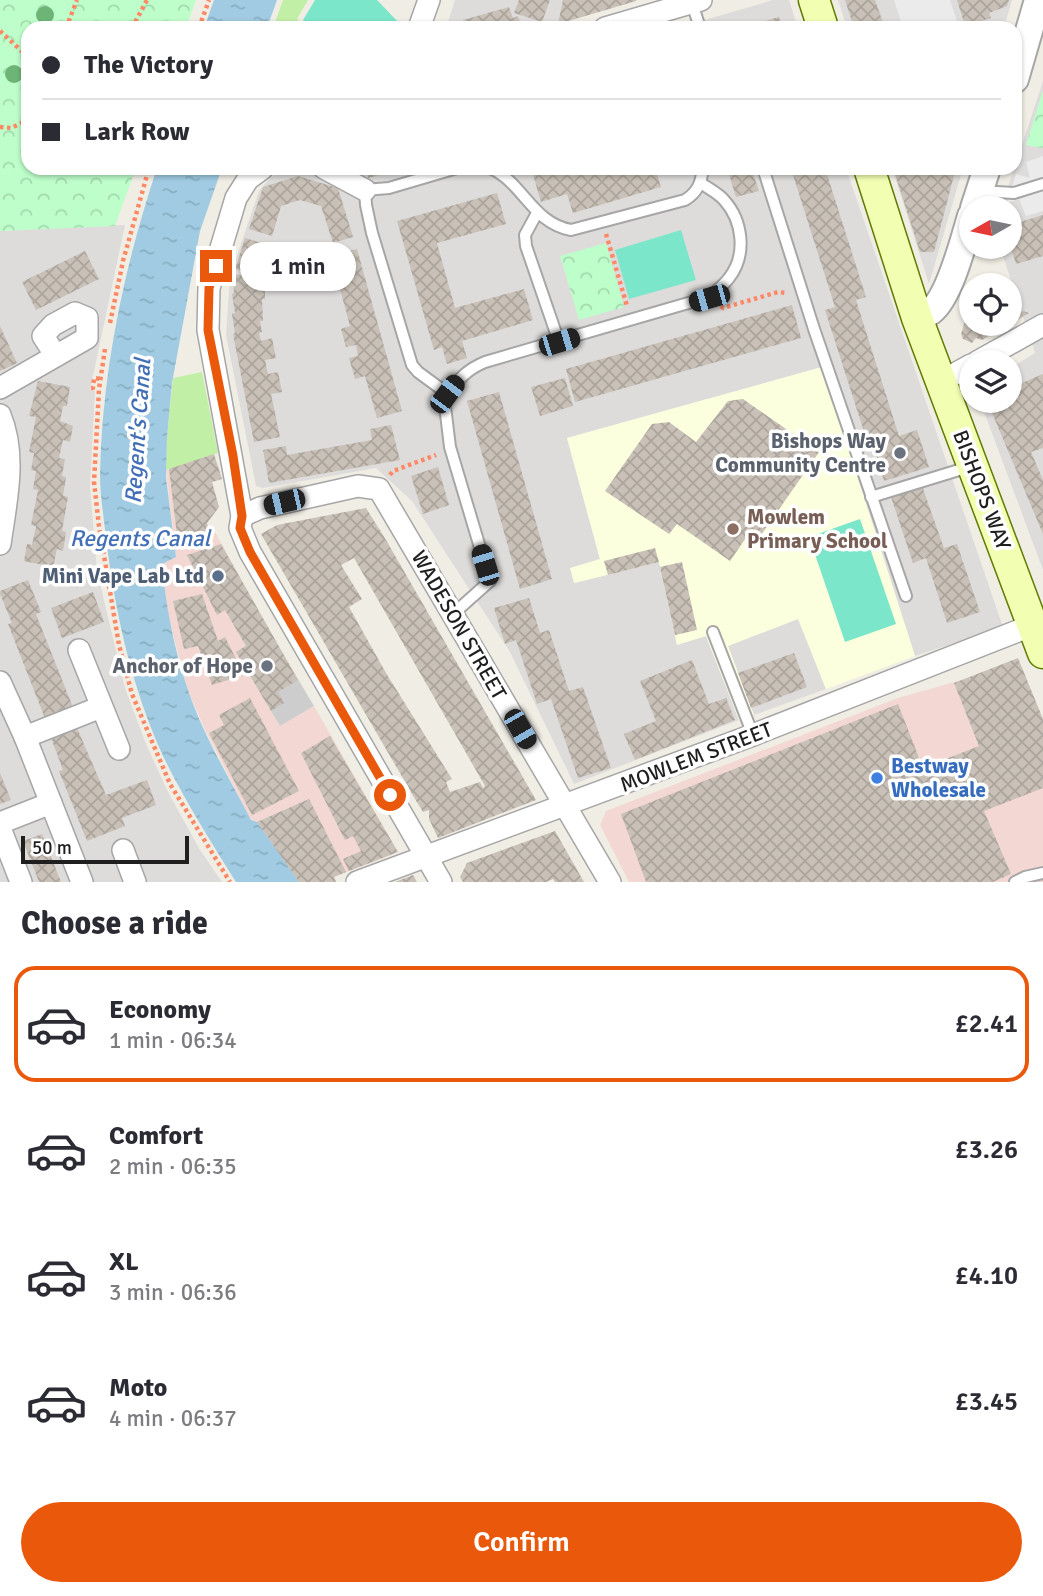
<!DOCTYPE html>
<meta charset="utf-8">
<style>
:root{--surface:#fff;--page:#f2f2f3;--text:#2b2b33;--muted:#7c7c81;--line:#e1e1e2;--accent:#ea580c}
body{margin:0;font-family:Signika,sans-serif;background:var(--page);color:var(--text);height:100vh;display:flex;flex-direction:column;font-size:26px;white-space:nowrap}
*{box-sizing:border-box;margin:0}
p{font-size:23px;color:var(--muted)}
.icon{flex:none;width:38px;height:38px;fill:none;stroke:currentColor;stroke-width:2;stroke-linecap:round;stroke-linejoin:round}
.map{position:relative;height:882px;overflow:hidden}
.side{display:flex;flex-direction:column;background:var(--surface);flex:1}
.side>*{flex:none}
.banner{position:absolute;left:21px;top:21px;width:1001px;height:154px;border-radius:21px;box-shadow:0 2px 5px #0004;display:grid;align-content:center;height:154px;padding:0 21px;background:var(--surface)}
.needle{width:46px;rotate:261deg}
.controls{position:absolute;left:959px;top:196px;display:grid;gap:14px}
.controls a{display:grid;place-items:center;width:63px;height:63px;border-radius:50%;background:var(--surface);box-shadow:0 2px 5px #0004;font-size:35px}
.scale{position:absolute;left:21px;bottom:18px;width:168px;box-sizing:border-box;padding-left:7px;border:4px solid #1f1f1f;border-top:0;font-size:19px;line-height:24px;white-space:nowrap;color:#1f1f1f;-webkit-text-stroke:5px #fff;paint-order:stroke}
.end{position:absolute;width:32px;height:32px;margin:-16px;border:9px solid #ea580c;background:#fff;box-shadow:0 0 0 4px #fff}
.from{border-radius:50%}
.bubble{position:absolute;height:49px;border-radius:24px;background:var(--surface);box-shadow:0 2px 5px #0004;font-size:23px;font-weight:600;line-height:49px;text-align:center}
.car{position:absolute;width:21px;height:42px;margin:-21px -10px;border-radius:9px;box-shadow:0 0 5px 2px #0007;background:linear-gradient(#222 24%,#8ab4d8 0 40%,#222 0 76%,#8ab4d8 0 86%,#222 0)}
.banner b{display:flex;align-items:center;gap:24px;height:66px;font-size:26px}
.banner b+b{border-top:2px solid var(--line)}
.banner i{width:18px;height:18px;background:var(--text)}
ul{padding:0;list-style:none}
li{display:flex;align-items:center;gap:21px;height:116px;margin:0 14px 10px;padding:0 7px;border:4px solid transparent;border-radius:21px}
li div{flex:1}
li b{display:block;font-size:26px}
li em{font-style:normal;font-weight:600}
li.current{border-color:var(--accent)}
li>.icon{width:63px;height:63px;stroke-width:1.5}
h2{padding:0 21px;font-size:32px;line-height:84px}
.cta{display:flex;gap:14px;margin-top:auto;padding:14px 21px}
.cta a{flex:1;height:80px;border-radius:42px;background:var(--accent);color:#fff;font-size:28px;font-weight:600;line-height:80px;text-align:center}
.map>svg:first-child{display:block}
</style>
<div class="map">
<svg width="1043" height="882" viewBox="0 0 1043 882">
<defs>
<pattern id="park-crowns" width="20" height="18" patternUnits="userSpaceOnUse" patternTransform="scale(1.75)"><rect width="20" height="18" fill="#bdfeca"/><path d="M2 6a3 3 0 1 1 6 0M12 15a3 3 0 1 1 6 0" fill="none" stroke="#a2d9ad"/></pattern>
<pattern id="water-ripples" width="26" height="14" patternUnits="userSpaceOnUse" patternTransform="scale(1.75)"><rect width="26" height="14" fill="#a0cbe2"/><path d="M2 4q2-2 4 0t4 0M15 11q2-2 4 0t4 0" fill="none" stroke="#89aec1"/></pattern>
<pattern id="building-cross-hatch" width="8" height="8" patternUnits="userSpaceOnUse" patternTransform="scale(1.75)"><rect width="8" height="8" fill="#c9c1b7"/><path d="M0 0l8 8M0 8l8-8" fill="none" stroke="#aca59d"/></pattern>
</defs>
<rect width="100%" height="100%" fill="#f0eee4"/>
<!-- residential -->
<g fill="#dddcdb">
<path d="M455,0H638L545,28H446Z"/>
<path d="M773,0H789L798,28H677Z"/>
<path d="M838,0H1012L1004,28H847Z"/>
<path d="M1043,81V570L980,401H1010V368L1035,353L1000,247H1010V208H1001Z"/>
<path d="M285,168H846L1003,627L915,656L822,367L567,438L600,559L575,583L659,562L677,644L706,636L739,720L574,784L510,652L412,501L376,468L263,488L256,486L226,335L230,276L259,191L269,179Z"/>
<path d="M892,168H963L929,284Z"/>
<path d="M125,225L90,390L95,391L90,487L97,571L125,688L146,744L167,790L200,850L222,882H0V231Z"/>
<path d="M799,618L826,689L754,715L728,646Z"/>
</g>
<!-- commercial -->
<g fill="#f3d7d2">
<path d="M205,457L219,507L207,523L210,533L215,532L270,632L236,652L280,726L314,706L398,852L334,877L336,882H299L251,820L206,732L188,691L166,608L162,564L176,557L166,470Z"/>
<path d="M1018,664L1043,721V882H629L600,825L606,811L898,698Z"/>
</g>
<!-- education -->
<path fill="#fbffde" d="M822,367L915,656L826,689L798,619L728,646L754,715L739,720L706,636L677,645L659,562L574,583L570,568L600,559L567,438Z"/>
<!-- religious -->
<path fill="#cdcdcd" d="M270,632L314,706L280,726L236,652Z"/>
<!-- grass -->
<g fill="#c1efa5">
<path d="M283,0H308L297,19L305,28H273Z"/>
<path d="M202,372L218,453L166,470L167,438L173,378Z"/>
</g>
<!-- park -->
<g fill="url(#park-crowns)">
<path d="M0,0H196L186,28H28V168H136L115,226L0,231Z"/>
<path d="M1043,90V148L1026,145Z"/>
<path d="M606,243L624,307L579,320L560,256Z"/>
</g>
<!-- pitch -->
<g fill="#7be6ca">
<path d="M315,0H377L400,24L397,28H311L303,20Z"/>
<path d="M681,230L696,280L629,299L615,250Z"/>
<path d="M860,519L896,624L845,642L809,537Z"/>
</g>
<!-- parking -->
<g fill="#ebebeb">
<path d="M894,0H950L959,28H903Z"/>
<path d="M1043,156V211L1026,216L1019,199L1007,203L1016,174L1030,178L1026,162Z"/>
</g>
<!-- water -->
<g fill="url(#water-ripples)">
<path d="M214,0H277L267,28H204Z"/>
<path d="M157,168H222L200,231L172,383L167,438L166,477L176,557L162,564C166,607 174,649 188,690C203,735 229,777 251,820L257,822L299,882H236C211,842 185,801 164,758C132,689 115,613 106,538C104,518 100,496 100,475C102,371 124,267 157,168Z"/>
</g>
<!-- building -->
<g fill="url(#building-cross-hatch)" fill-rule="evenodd">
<path d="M519,0H550L542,22L514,13Z"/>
<path d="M563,0H636V1L558,24Z"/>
<path d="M845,0H875L885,28H854Z"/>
<path d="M957,0H1009L1007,6L989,13L991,18L965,26Z"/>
<path d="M509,7L513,18L518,16L522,28H465L463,20Z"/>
<path d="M779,17L782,28H744V27Z"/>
<path d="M366,168H403V169L368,178Z"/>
<path d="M531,168H569L572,176L600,168H655L661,187L573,213L567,194L541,202Z"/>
<path d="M727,168H751L759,191L736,197Z"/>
<path d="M804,168H825L866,297L856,300L899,436L917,430L929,467L884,481L871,439L867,441L825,310L835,307L792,172Z"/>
<path d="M893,168H956L934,252H920Z"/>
<path d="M298,176L338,188L353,237L333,243L321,206L300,200L281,206L272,236L249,229L263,187Z"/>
<path d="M497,193L506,224L437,243L455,308L524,289L533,320L462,341L467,358L447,364L442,347L434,350L397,221Z"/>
<path d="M1043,215V256L1016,264L1010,245V225Z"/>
<path d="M245,238L268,245L259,276L235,269Z"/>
<path d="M357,249L402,411L377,418L365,376L355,379L349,358L358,356L356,345L346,347L341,329L350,326L331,256Z"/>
<path d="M85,251L99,279L36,310L22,282Z"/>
<path d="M233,274L265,278V299H262L263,321H260L262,332L259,333L261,341L272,338L276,358L265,360L268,374L278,372L282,392L271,394L280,437L254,442L233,334L235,333L232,314L235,313L232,294L234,293Z"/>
<path d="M971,302V324H1005L1003,327L982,340L976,338L972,343L963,339L961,334Z"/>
<path d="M792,305L801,338L575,402L566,369Z"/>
<path d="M1010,307L1029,313L1010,324Z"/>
<path d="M0,326L17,363L0,371Z"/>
<path d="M1043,374V448L1031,452L1043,480V534L987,401H1010V388Z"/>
<path d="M565,378L573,406L540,416L531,387Z"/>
<path d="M38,381L70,387L67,406H63L60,421L73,426L70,442L63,440L59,458L65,459L62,476L66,477L63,496L68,497L62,531L66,532L63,551L57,549L53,567L24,561L27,544L32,545L36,526L31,525L38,490L33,489L36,471L31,470L34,453L29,452L36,417L29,416Z"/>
<path d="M499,392L552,579L520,589L467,401Z"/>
<path d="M743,399L819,452L761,535L752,529L730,561L677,524L669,534L605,491L652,424L669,422L696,442L728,401Z"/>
<path d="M391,425L400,460L269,483L263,450L286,446L287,455L372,440L370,429Z"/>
<path d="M214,454L222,479L212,482L219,507L207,523L210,534L178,543L169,469Z"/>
<path d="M438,467L449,505L423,514L411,476Z"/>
<path d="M922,486L944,548L957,544L980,612L947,623L926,558L913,563L891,497Z"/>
<path d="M366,508L386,540L536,800L438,838L429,819V810L423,812L415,799L261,534L277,525ZM354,558L485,786L483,788L480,782L450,792L446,782L452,779L386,673L349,607L362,599L341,565Z"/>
<path d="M221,544L298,680L278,692L284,703L271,711L236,652L246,646L225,610L217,615L187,555Z"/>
<path d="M655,548L659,562L608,575L604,561Z"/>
<path d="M682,562L697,630L675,635L660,567Z"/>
<path d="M28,580L41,612L36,614L74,710L46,721L8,624L12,623L0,594V591Z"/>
<path d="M93,592L104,622L62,638L51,608Z"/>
<path d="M202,594L218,641L225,637L244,675L212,685L198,646L184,649L173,601Z"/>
<path d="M529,598L540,633L549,630L569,691L583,687L611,768L578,778L551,699L537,704L516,640L505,644L494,608Z"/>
<path d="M794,653L807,687L751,708L738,673Z"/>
<path d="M1018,658L1043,719V788L984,811L1011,874L993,882H646L621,814L898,704L923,768L979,746L954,683Z"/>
<path d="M692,660L709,704L726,698L735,720L635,760L624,734L656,721L640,681Z"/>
<path d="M250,698L299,791L252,815L209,733L224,725L219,715Z"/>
<path d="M77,728L106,795L147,780L156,805L122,818L125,826L87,841L59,771L63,770L51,738Z"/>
<path d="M330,736L398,852L349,871L343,859L361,851L353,836L345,840L301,753Z"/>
<path d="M0,773L11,800L0,804Z"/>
<path d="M309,799L346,872L334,877L336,882H299L257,822Z"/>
<path d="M555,831L584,882H555L553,879L546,882H463L460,877L467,863Z"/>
<path d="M42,834L61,882H39L23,841Z"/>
<path d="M413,875L417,882H395Z"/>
</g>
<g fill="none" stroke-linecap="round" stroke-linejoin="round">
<defs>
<g id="service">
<path d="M692,3L700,28"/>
<path d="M490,168C523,182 532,223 571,230L685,200C698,192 701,183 703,168"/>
<path d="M763,168L814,329L906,596"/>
<path d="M979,191L1014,193L1043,184"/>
<path d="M537,213L525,235L526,246L559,342"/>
<path d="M448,394C458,379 468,369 485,362L709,297C716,291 724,285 729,278C747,255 743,221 724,200C718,193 709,189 701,183"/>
<path d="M871,497L972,466"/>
<path d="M453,614L490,581L450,447L445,406L448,394L418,372L412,365L372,233L366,205L365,190L389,188L457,168"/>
<path d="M713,632L753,735"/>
<path d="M1015,882L1025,877L1043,873"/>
</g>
<g id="minor">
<path d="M419,28L429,0"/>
<path d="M605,28L701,0"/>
<path d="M263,168L248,179L236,198L209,288L208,330L242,516L240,528L250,552L441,882"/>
<path d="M324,168L365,190"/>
<path d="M977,362L1043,325"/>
<path d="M940,382L971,365"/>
<path d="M0,388L87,338V318L75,313L53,325L43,336L56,356"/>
<path d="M0,415C17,456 6,501 0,544"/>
<path d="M242,516L260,508L358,486L379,489L610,882"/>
<path d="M79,650L119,749"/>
<path d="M0,682L25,737L82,882"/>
<path d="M25,737L101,707"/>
<path d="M0,823L51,803"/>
<path d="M0,828L21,882"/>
<path d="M123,850L135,882"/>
<path d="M357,882L753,735L1033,625"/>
</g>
<g id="tertiary">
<path d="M1015,79L1038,0"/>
<path d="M974,208L987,168"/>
<path d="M917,318C921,316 927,314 931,311C950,297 964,239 971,216"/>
</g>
<g id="secondary">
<path d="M814,0L823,28"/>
<path d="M869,168L917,318L1043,653"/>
</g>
</defs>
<!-- service casing -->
<use href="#service" stroke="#a6a6a6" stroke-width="14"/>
<!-- minor casing -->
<use href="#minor" stroke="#a6a6a6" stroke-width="24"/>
<!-- tertiary casing -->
<use href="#tertiary" stroke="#a6a6a6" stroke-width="30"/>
<!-- secondary casing -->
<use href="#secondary" stroke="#5f7b00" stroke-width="33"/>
<!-- path -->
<g stroke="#f86" stroke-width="4.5" stroke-dasharray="3.5 3.5" stroke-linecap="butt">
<path d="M66,28L77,0"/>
<path d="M132,28L147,0"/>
<path d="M199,28L209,0"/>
<path d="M0,31L28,57"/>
<path d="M0,127L11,128L28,120"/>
<path d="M606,234L627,306"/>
<path d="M721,306L723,308L778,292L786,293"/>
<path d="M110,323L123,261L149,168"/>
<path d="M105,349L99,389L94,482L99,526L119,645L132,694L170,784L230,882"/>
<path d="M91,388H93L94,378L100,379"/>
<path d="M390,475L393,471L436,455"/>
</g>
<!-- service -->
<use href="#service" stroke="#fff" stroke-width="10"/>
<!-- minor -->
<use href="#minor" stroke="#fff" stroke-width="21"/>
<!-- tertiary -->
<use href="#tertiary" stroke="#fff" stroke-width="26"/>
<!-- secondary -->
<use href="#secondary" stroke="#f2ffb3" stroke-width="30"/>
</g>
<!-- trees -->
<g fill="#6db577">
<circle cx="45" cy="15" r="9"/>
<circle cx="14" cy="74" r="9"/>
</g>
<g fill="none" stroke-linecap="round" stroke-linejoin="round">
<!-- route -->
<path stroke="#ea580c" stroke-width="9" d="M216,266L209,288L208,330L233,456L242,516L240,528L250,552L390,795"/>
</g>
<!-- markers -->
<g fill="#6b7280" stroke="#fff" stroke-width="2.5">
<circle cx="900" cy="453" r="7"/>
<circle cx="267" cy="666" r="7"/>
</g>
<circle fill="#8d6e63" stroke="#fff" stroke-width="2.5" cx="733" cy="529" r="7"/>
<circle fill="#5c6f8a" stroke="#fff" stroke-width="2.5" cx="218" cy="576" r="7"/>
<circle fill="#3f7fe0" stroke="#fff" stroke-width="2.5" cx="877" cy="778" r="7"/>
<g text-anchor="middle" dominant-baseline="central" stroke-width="7" stroke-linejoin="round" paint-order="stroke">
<!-- worship labels -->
<g font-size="21" font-weight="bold" fill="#5b616d" stroke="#fff" text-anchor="end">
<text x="886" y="441">Bishops Way<tspan x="886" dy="24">Community Centre</tspan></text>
<text x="253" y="666">Anchor of Hope</text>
</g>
<!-- street labels -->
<g font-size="21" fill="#1f1f1f" stroke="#fff">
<text transform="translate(982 490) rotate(69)">BISHOPS WAY</text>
<text transform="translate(459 625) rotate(60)">WADESON STREET</text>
<text transform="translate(696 757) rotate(-21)">MOWLEM STREET</text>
</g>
<!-- education labels -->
<g font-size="21" font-weight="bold" fill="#785e54" stroke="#fff" text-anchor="start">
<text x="747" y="517">Mowlem<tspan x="747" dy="24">Primary School</tspan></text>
</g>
<!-- service labels -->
<g font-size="21" font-weight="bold" fill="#4e5e75" stroke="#fff" text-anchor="end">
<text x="204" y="576">Mini Vape Lab Ltd</text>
</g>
<!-- shop labels -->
<g font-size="21" font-weight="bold" fill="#366cbe" stroke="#fff" text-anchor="start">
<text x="891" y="766">Bestway<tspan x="891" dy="24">Wholesale</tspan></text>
</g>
<!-- water labels -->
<g font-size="23" font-style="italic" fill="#426fb7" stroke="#fff">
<text transform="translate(138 431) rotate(-86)">Regent's Canal</text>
<text x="140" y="538">Regents Canal</text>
</g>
</g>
</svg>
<div class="controls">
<a><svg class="needle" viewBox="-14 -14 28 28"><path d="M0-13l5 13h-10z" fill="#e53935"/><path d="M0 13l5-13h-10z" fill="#7c7c81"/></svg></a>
<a><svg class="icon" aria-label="locate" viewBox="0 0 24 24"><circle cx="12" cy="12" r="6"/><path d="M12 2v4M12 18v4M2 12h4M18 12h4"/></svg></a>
<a><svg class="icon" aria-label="layers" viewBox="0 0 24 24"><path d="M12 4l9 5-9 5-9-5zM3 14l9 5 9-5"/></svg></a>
</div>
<div class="scale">50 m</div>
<i class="end from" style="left:390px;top:795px"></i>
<i class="end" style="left:216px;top:266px"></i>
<div class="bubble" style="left:240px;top:242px;width:116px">1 min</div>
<i class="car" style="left:709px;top:298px;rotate:254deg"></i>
<i class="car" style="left:559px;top:342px;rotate:73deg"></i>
<i class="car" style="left:447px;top:394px;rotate:37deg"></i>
<i class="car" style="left:284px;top:502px;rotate:257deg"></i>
<i class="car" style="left:485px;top:565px;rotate:343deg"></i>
<i class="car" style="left:520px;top:729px;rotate:150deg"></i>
<div class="banner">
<b><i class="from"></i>The Victory</b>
<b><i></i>Lark Row</b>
</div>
</div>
<section class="side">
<h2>Choose a ride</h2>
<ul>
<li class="current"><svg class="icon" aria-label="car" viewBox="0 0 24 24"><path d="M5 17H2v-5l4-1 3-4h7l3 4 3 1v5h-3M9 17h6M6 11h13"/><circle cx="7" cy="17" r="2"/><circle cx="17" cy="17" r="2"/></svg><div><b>Economy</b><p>1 min · 06:34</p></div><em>£2.41</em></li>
<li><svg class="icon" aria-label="car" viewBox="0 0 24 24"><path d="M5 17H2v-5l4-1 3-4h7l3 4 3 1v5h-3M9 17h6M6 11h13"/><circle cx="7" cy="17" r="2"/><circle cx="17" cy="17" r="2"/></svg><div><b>Comfort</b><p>2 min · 06:35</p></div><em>£3.26</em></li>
<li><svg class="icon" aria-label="car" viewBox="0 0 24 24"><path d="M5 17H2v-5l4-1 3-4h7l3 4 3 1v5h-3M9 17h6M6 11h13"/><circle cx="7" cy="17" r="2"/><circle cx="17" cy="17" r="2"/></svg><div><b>XL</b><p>3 min · 06:36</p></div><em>£4.10</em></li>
<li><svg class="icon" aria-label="car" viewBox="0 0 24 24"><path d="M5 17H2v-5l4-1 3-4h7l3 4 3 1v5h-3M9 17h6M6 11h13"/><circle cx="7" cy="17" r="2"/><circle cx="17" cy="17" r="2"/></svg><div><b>Moto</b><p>4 min · 06:37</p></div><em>£3.45</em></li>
</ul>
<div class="cta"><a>Confirm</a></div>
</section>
